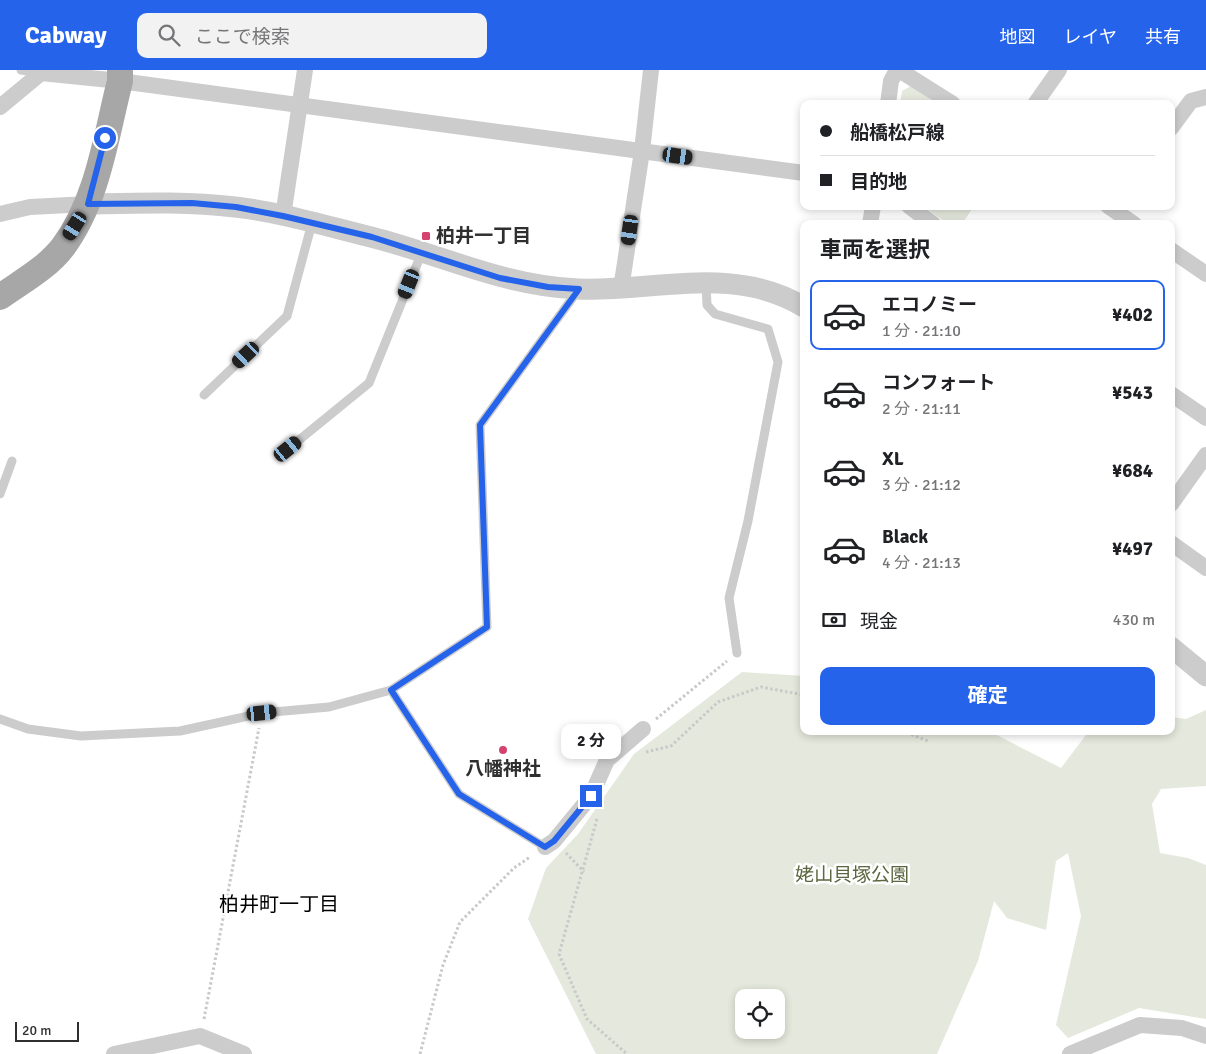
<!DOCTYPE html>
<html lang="ja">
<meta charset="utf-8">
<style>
:root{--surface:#fff;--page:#f2f2f2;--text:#202124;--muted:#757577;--line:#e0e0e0;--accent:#2563eb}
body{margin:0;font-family:Signika,"Noto Sans JP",sans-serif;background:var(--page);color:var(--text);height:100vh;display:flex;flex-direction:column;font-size:19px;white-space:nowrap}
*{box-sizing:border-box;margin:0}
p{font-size:16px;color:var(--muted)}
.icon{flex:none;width:28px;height:28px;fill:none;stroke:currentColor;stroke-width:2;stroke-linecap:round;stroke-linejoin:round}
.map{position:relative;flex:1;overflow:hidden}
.details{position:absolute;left:800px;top:150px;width:375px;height:515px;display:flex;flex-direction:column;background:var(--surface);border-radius:10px;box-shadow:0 2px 8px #0003}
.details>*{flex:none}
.banner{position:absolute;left:800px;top:30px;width:375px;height:110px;border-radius:10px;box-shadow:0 2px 8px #0003;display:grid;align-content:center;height:110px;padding:0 20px;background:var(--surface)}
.controls{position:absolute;left:735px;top:919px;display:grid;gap:10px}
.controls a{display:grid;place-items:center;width:50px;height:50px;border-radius:10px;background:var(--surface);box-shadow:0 2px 8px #0003;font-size:25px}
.scale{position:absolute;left:15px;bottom:12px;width:64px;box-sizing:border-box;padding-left:5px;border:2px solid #2f2f2f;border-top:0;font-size:14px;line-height:18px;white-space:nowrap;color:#2f2f2f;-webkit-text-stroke:4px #fff;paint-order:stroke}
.end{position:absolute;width:22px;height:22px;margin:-11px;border:6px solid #2563eb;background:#fff;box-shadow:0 0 0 2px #fff}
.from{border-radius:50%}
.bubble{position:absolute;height:35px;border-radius:10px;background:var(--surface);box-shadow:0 2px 8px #0003;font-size:16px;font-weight:700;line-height:35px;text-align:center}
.car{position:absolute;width:15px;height:30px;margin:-15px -8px;border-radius:6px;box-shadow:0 0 4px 1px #0007;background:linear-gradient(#222 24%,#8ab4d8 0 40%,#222 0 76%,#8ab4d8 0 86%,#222 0)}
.banner b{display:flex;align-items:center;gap:18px;height:48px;font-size:19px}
.banner b+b{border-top:1px solid var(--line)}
.banner i{width:12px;height:12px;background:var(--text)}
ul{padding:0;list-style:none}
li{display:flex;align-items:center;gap:15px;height:70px;margin:0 10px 8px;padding:0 10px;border:2px solid transparent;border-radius:10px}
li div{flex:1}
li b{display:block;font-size:19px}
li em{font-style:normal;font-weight:700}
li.current{border-color:var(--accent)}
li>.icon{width:45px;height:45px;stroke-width:1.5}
h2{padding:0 20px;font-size:22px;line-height:60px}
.pay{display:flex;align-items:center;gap:12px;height:55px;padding:0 20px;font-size:19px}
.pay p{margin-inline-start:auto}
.action{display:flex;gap:10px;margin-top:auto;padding:10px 20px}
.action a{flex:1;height:58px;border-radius:10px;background:var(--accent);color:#fff;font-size:20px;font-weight:700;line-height:58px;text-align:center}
header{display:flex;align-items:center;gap:30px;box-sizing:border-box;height:70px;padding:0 25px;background:var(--accent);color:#fff}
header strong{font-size:24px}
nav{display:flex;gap:28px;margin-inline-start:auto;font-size:18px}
.search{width:350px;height:45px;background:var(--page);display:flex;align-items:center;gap:12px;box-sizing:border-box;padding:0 18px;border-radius:10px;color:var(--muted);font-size:19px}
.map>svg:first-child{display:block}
</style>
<header>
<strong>Cabway</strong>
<div class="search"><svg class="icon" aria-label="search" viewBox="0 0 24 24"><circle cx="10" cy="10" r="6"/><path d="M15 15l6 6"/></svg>ここで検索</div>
<nav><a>地図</a><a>レイヤ</a><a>共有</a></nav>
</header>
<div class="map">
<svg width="1206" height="984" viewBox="0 0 1206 984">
<rect width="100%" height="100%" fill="#fff"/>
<!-- green -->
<g fill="#e5e8dc" fill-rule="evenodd">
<path d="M911,16L937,34H900L902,21Z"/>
<path d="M923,136H974L962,154H948Z"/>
<path d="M742,602L804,606V661H989L1061,698L1089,661H1171V647L1186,649L1206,640V716L1161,719L1152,734L1160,783L1188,788L1206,795V949L1139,938L1068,968L1056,955L1081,846L1068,783L1056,791L1046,860L1007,848L994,831L978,891L937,984H596L528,849L546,798L578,764L634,684ZM744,928H776V960H744Z"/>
</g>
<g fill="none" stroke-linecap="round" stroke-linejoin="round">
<!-- path -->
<g stroke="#c9c9c9" stroke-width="3" stroke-dasharray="2.5 2.5" stroke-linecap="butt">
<path d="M656,649L727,591"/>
<path d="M902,661L928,671"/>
<path d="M646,682L671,676L718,632L761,617L804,625"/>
<path d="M597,749L559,884L587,949L627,984"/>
<path d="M566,783L584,802"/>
<path d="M204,949L259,658"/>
<path d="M420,984L443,895L460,852L514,798L530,787"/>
</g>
<!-- service -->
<g stroke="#ccc" stroke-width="9">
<path d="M21,0L41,3"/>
<path d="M706,214L707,235L715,244L768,259L778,292L748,451L729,528L737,583"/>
<path d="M204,325L287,246L312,153"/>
<path d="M288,379L369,313L422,182"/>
<path d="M0,424L12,391"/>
<path d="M391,620L459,724L545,777"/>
<path d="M0,649L28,659L81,666L180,661L262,643L329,637L391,620L487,557L480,355L579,219"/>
</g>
<!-- minor -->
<g stroke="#ccc" stroke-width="16">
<path d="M899,0L953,34"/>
<path d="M888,34L891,11L897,0"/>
<path d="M1035,34L1059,0"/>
<path d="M0,37L41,3L120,11L804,103"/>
<path d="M1171,58L1191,31L1206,27"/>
<path d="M909,136L933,154"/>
<path d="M1108,136L1134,154"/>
<path d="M0,144L30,137L88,134"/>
<path d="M283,146L305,0"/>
<path d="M870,154L873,136"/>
<path d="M1171,180L1206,204"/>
<path d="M621,219L642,81L651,0"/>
<path d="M1171,324L1206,348"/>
<path d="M1171,434L1206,385"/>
<path d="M1171,473L1206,498"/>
<path d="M545,777L554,771L591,726L607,690L643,659"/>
<path d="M114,984L200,966L244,984"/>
<path d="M1070,984L1140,955L1182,958L1206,966"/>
</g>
<!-- tertiary -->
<g stroke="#ccc" stroke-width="21">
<path d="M88,134C137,133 186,131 235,137C280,142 326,156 371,167C442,185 504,216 578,219C654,222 734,194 804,237"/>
<path d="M1171,577L1206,606"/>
</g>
<!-- primary -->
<path stroke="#a7a7a7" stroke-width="26" d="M0,227C21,212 47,198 63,177C98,130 106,66 120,11V0"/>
</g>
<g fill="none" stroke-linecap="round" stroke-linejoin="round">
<!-- route -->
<path stroke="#2563eb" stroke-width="6" d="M105,68L88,134L192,133L236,137L283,146L372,167L500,208L548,217L579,219L480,355L487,557L391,620L459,724L545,777L554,771L591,726"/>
</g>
<!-- markers -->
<g fill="#d64270" stroke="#fff" stroke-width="2">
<rect x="421" y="161" width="10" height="10" rx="2.5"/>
<circle cx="503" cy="680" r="5"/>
</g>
<g text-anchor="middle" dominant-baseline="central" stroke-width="5" stroke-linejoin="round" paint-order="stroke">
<!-- poi labels -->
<g font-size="19" font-weight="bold" fill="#2f2f2f" stroke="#fff" text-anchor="start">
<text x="436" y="166">柏井一丁目</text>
<text x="503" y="699" text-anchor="middle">八幡神社</text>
</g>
<!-- park labels -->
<g font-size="19" fill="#5c6740" stroke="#fff">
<text x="852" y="805">姥山貝塚公園</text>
</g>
<!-- neighbourhood labels -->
<g font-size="20" fill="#000" stroke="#fff">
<text x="279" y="834">柏井町一丁目</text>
</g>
</g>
</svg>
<div class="controls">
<a><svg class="icon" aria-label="locate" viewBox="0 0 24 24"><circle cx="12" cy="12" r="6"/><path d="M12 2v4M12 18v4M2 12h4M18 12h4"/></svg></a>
</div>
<div class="scale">20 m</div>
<i class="end from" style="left:105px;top:68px"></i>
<i class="end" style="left:591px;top:726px"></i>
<div class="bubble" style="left:561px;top:654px;width:60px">2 分</div>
<i class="car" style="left:678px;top:86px;rotate:98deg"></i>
<i class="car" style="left:75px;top:156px;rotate:212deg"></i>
<i class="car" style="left:630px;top:160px;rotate:188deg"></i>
<i class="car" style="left:409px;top:214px;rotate:202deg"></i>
<i class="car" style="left:246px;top:285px;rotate:227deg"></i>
<i class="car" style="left:288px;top:379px;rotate:51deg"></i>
<i class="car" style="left:262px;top:643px;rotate:84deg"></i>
<div class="banner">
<b><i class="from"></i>船橋松戸線</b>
<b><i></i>目的地</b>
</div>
<section class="details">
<h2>車両を選択</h2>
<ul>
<li class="current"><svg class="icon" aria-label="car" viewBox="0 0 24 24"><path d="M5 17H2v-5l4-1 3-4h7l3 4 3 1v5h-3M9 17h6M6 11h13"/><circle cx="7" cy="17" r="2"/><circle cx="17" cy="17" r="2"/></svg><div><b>エコノミー</b><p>1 分 · 21:10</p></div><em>¥402</em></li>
<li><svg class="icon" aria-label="car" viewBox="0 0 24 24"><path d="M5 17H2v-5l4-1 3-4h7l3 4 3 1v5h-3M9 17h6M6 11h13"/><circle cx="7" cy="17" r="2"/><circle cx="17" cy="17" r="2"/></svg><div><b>コンフォート</b><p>2 分 · 21:11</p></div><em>¥543</em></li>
<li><svg class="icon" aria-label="car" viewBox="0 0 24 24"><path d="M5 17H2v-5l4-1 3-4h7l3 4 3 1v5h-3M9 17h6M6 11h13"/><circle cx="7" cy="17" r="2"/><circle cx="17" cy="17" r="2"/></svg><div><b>XL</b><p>3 分 · 21:12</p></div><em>¥684</em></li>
<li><svg class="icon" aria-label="car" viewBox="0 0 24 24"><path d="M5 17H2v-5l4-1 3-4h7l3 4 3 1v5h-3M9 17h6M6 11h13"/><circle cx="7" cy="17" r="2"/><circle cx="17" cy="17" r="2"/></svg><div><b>Black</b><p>4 分 · 21:13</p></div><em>¥497</em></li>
</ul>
<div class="pay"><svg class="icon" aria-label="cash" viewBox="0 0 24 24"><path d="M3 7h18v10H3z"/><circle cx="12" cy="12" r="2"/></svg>現金<p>430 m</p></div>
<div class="action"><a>確定</a></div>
</section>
</div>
